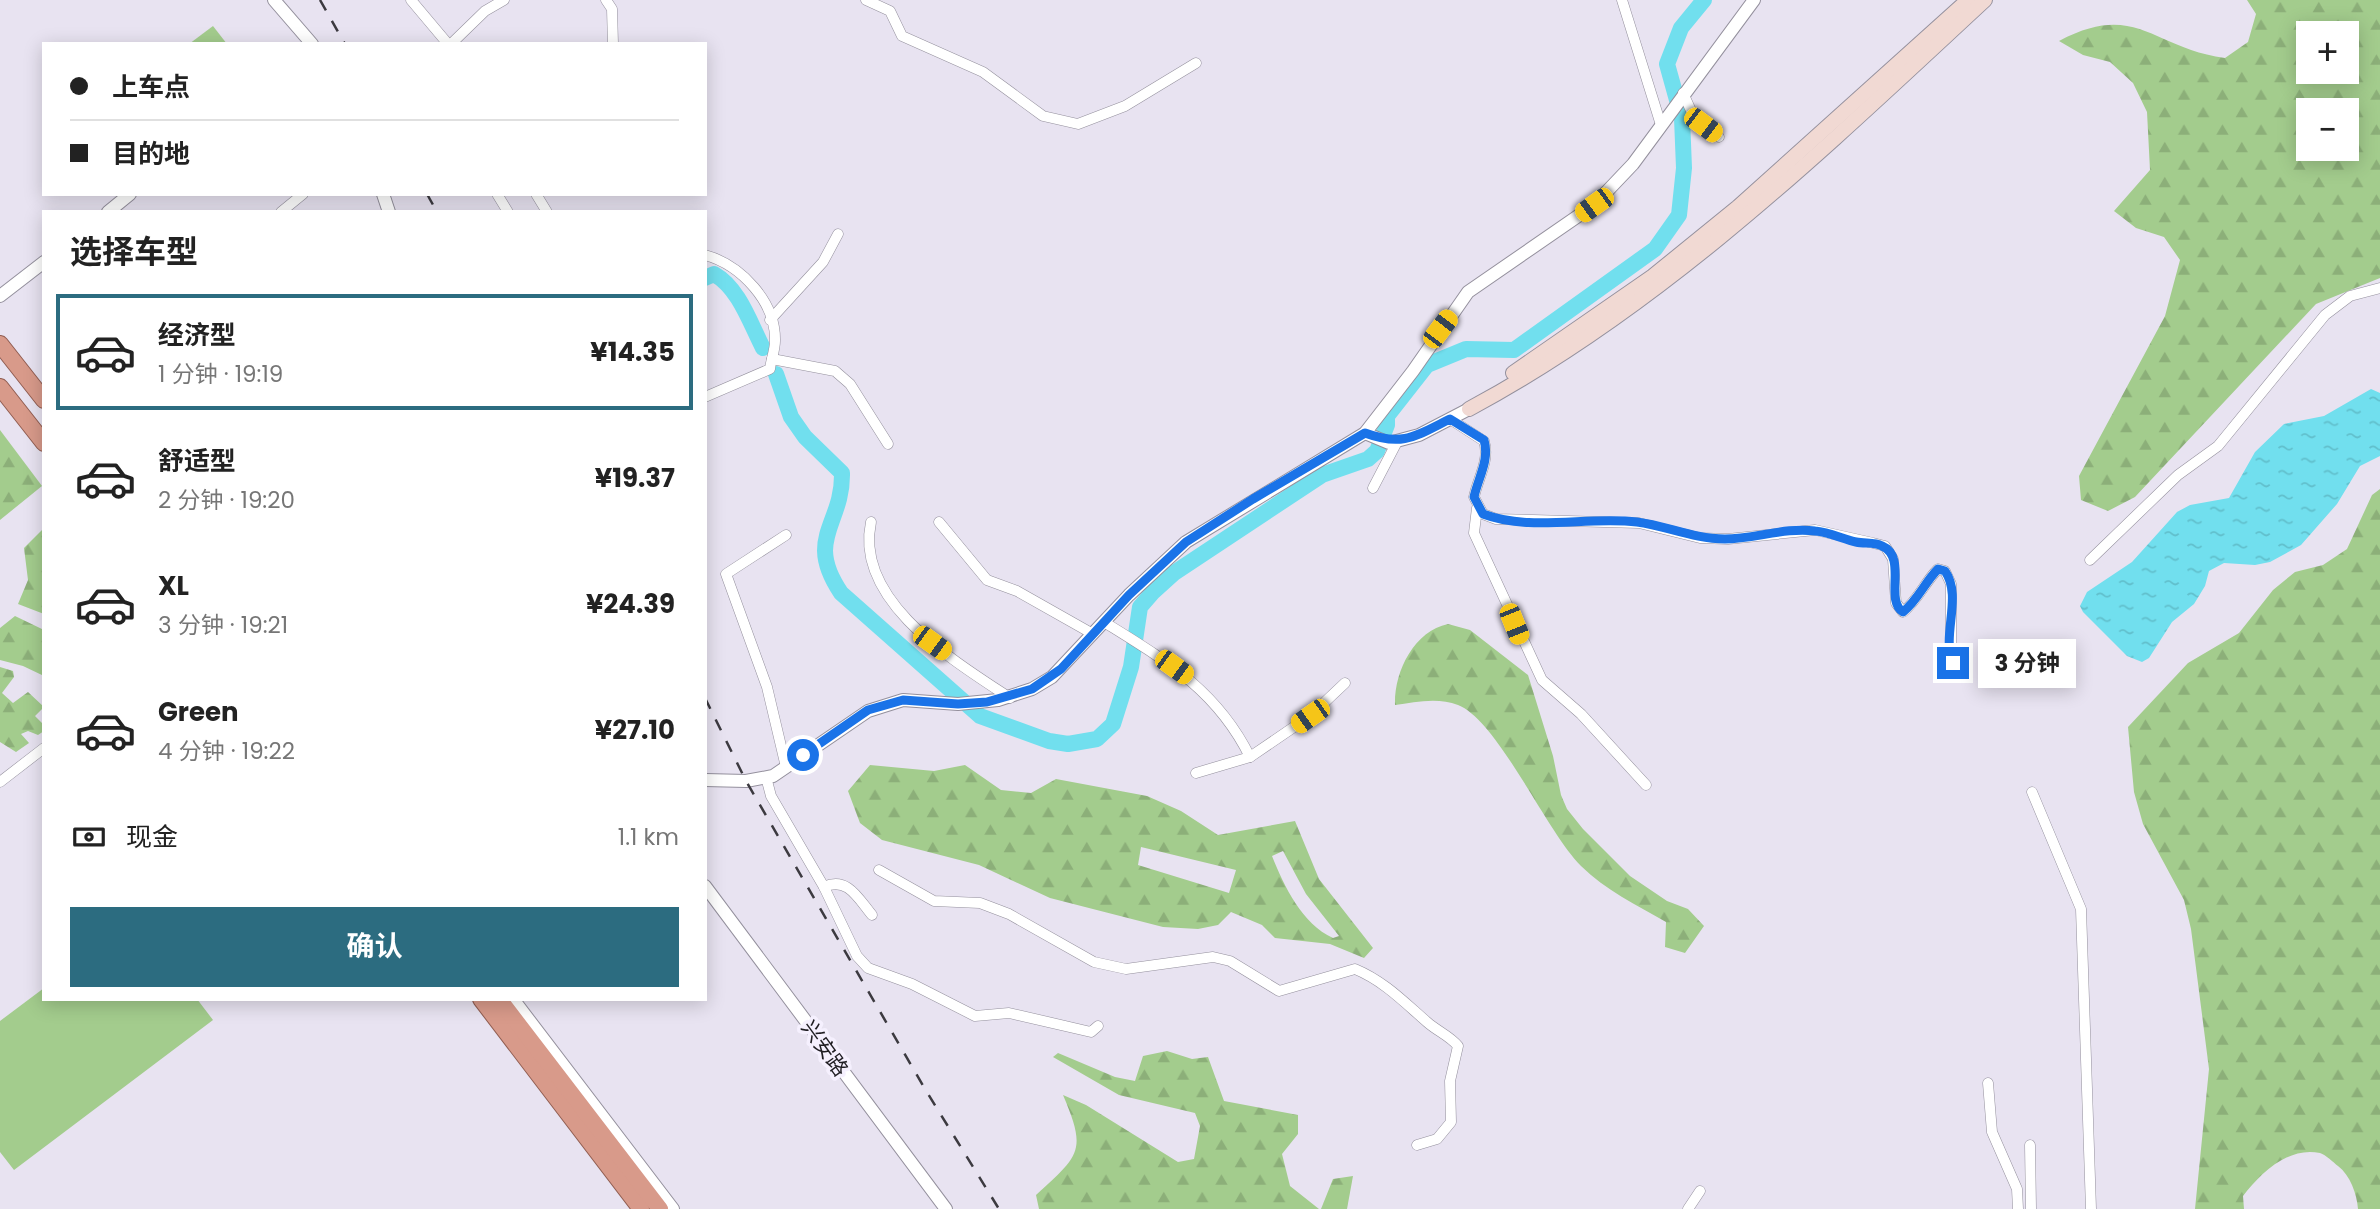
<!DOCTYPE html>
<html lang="zh">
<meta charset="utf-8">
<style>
:root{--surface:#fff;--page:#f6f6f6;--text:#222;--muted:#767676;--line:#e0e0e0;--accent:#2c6c80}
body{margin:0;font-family:Poppins,"Noto Sans SC",sans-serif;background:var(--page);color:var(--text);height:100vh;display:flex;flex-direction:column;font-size:26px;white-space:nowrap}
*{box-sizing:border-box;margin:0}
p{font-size:23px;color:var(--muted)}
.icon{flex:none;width:38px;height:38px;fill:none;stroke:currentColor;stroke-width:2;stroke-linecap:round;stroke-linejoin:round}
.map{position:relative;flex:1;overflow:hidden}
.details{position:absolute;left:42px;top:210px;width:665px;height:791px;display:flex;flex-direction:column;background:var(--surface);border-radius:0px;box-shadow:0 4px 18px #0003}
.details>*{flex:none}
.top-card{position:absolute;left:42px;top:42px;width:665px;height:154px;border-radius:0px;box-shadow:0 4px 18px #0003;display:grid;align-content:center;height:154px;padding:0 28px;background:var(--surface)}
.tools{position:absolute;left:2296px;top:21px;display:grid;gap:14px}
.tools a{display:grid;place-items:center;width:63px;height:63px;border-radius:0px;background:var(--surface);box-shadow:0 4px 18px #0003;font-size:35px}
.end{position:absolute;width:32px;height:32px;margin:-16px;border:9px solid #1a73e8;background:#fff;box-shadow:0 0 0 4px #fff}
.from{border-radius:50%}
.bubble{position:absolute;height:49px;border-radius:0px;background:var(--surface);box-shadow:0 4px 18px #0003;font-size:23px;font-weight:700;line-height:49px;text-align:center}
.car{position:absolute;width:21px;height:42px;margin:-21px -10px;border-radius:9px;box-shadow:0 0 5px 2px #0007;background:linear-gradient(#f5c518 24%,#345 0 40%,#f5c518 0 76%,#345 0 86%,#f5c518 0)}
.top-card b{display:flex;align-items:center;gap:24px;height:66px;font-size:26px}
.top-card b+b{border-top:2px solid var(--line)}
.top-card i{width:18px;height:18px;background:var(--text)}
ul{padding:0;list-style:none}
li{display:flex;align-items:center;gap:21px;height:116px;margin:0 14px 10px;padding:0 14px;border:4px solid transparent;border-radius:0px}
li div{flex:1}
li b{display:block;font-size:26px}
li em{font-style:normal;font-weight:700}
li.active{border-color:var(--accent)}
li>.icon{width:63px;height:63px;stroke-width:1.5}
h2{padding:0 28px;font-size:32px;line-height:84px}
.pay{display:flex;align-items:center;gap:18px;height:77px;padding:0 28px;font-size:26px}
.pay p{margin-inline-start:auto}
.button{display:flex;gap:14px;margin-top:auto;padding:14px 28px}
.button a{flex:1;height:80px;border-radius:0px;background:var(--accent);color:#fff;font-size:28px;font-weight:700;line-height:80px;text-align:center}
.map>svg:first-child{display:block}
</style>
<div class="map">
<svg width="2380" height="1209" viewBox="0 0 2380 1209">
<defs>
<pattern id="forest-firs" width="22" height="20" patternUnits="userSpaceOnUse" patternTransform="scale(1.75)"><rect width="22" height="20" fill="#a3cc8d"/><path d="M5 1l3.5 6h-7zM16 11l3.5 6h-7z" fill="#8caf79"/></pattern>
<pattern id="water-ripples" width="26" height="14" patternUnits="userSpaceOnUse" patternTransform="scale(1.75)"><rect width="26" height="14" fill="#71dfee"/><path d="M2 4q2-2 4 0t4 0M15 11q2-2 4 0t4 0" fill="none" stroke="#61bfcc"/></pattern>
</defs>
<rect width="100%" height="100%" fill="#e8e3f1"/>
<!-- grass -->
<g fill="#a3cc8d">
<path d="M213,26L227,44H189Z"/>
<path d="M44,988V999H197L213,1020L14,1170L0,1152V1021Z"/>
</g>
<!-- forest -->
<g fill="url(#forest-firs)" fill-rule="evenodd">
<path d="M2247,0H2380V278L2316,304L2135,497L2108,511L2081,500L2079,476L2165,316L2180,260L2164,237L2136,228L2114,211L2150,170L2147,112L2133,83L2110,62L2083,55L2059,41C2137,0 2153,49 2225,58L2248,42L2256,14ZM2308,33H2347V72H2308ZM2347,110V149H2308V110Z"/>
<path d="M0,430L42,486L0,520Z"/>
<path d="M2380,489V1209H2358C2357,1194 2350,1175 2338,1166C2333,1162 2326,1155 2320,1153C2288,1146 2260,1174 2243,1196L2244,1209H2195L2209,1069L2191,929L2184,900L2143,824L2134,792L2128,727L2188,663L2239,633L2273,590L2295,572L2323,565L2347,549L2372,495Z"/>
<path d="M44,528V614L18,604L28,580L24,548Z"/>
<path d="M15,616L44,630V676L23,666L0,660V628Z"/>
<path d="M1448,624L1470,630L1528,675L1553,756L1561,795L1567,809L1583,829L1630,876L1667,901L1688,909L1704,926L1685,953L1665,947L1666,922C1637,905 1605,890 1581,866C1545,829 1498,721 1458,705C1438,697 1415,702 1395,705C1394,672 1414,631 1448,624Z"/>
<path d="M0,667L13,671L14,677L2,693L13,703L28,692L44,707L35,716L44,725V731L38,735L28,731L21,734L29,743L16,752L0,742Z"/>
<path d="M870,765L934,771L965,765L1001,790L1031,793L1056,779L1147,796L1181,811L1218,835L1295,821L1319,879L1373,948L1364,958L1330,944L1275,938L1262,925L1231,912L1218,925L1198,929L1163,927L1050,898L979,865L882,840L860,823L848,791ZM1141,847L1236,870L1229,893L1138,865ZM1283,851L1306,894L1339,936L1333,938C1302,924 1284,886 1272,856Z"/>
<path d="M1167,1051L1192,1059L1208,1057L1224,1101L1298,1115V1134L1282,1154L1290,1186L1319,1209H1039L1036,1195C1080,1155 1087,1151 1063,1095L1086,1105L1178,1162L1194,1159L1200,1126L1195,1113L1119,1095L1053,1057L1058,1053L1115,1077L1135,1081L1143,1056Z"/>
<path d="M1353,1176L1347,1209H1321L1333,1179Z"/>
</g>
<!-- water -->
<path fill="url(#water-ripples)" d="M2371,389L2380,393V456L2360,466L2337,504L2301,545L2270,562L2255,565L2224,563L2209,571L2205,586L2194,604L2172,622L2149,658L2142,662L2127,656L2083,612L2080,606L2087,592L2132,562L2177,512L2190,505L2229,498L2255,452L2284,424L2324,416Z"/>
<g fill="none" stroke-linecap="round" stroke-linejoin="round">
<!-- river -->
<g stroke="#71dfee" stroke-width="16">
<path d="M705,278L714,274C739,288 750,323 763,348"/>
<path d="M776,374L791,417L805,437L842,473C843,525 804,538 841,593L980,716L1049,741L1068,744L1097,739L1113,724L1131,667L1140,607L1153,592L1174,573L1322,475L1368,459L1377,451L1387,425V416L1427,365L1466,349L1514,350L1655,249L1679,215L1684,168L1682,118L1667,64L1681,28L1704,0"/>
</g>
<defs>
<g id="minor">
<path d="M411,0L448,44"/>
<path d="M606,0L612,9L613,44"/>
<path d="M866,0L890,11L902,36L983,72L1043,116L1078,124L1125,106L1196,63"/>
<path d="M1622,0L1661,125"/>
<path d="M451,44L485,11L504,0"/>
<path d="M1683,93L1693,115L1719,137"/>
<path d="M497,194L508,212"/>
<path d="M536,194L547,212"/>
<path d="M281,212L303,194"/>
<path d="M705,255C741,265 776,302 775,341C775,350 771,360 770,369L705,397"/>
<path d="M770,320L823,262L838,234"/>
<path d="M772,359L835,371L850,384L888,444"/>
<path d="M1450,419L1484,441C1490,460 1478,478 1474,497L1483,514L1496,519L1639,523L1700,538L1728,539L1815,530L1873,543L1885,546L1893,559L1896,603L1903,612C1918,600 1925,582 1938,569L1945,571L1951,584V657L1953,663L1963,668"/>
<path d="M1373,488L1398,440"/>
<path d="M1477,508L1474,533L1542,680L1581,714L1646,785"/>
<path d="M871,522C854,601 954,661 1010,698"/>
<path d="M939,522L987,580L1017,591L1093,634"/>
<path d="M786,535L726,574L767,687L786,767"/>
<path d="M2090,560L2178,475L2218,446L2325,315L2350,296L2380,288"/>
<path d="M1104,622C1165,660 1217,690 1250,757"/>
<path d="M1196,773L1250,757L1310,716L1345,683"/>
<path d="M766,777L771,796L824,887L857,956L868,968L912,984L975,1016L1009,1013L1091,1032L1098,1026"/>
<path d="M0,782L44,748"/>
<path d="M2032,792L2081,909L2091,1209"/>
<path d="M879,870L934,901L980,903L1009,914L1094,962L1126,969L1213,957L1230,961L1279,991L1355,969C1384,981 1404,1002 1427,1022C1437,1031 1450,1036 1458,1046L1450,1081L1451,1122L1437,1139L1417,1145"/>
<path d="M824,887C847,876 858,898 872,915"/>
<path d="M1988,1083L1992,1132L2017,1189L2018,1209"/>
<path d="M2030,1145L2031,1209"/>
<path d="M1688,1209L1700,1191"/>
</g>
<g id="tertiary">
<path d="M274,0L312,44"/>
<path d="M383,194L389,212"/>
<path d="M108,212L130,194"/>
<path d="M0,296L44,262"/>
<path d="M1365,433L1389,443L1419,435L1469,409"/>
<path d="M705,780L746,781L773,776L868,711L903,700L958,704L998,700L1032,689L1052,677L1129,595L1186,542L1365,433L1413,371L1468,292L1594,205L1633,164L1754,0"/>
<path d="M705,886L946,1209"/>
<path d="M513,999L673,1209"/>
</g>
<g id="secondary">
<path d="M1513,373L1653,276L1738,207L1968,0"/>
<path d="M1469,409C1663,305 1824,149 1985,0"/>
</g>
<g id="trunk">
<path d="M0,344L44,400"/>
<path d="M0,387L44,443"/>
<path d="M481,999L641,1209"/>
<path d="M499,999L660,1209"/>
</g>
</defs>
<!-- minor casing -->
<use href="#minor" stroke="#94909d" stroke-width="11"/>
<!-- tertiary casing -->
<use href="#tertiary" stroke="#94909d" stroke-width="14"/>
<!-- secondary casing -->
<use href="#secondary" stroke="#94909d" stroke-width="16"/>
<!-- trunk casing -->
<use href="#trunk" stroke="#915e52" stroke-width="18"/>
<!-- minor -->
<use href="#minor" stroke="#fff" stroke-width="10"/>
<!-- tertiary -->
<use href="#tertiary" stroke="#fff" stroke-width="12"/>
<!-- secondary -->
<use href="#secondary" stroke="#f1d9d3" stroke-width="14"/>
<!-- trunk -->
<use href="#trunk" stroke="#d89a8a" stroke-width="16"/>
<!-- rail -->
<g stroke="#3c3a40" stroke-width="2.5" stroke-dasharray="12 12" stroke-linecap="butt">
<path d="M320,0L345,44"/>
<path d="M427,194L437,212"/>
<path d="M705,698L746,781L925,1089L999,1209"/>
</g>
</g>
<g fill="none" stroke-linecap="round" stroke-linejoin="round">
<!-- route -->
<path stroke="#1a73e8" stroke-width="9" d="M803,755L868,710L903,700L958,704L987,702L1032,689L1061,669L1129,595L1186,542L1253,499L1365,433C1403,447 1416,436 1450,419L1484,440C1490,460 1478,478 1474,497L1483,514C1531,532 1587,516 1637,522C1667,526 1694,539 1725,539C1754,539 1786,527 1815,531C1829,532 1843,539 1856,542C1865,544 1874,542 1882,546C1908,557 1884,600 1903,612C1918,600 1925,582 1938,569L1945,571C1963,597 1941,635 1953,663"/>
</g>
<g text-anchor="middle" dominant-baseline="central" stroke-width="7" stroke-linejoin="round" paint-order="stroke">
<!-- street labels -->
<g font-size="21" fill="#1f1d22" stroke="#f5f0fe">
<text transform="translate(825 1048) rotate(54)">兴安路</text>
</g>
</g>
</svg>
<div class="tools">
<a>+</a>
<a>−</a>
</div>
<i class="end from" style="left:803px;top:755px"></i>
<i class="end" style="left:1953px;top:663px"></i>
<div class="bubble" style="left:1978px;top:639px;width:98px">3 分钟</div>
<i class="car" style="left:1703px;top:125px;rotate:127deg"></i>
<i class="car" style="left:1594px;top:205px;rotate:234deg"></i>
<i class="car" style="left:1440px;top:329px;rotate:37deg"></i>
<i class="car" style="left:1514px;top:624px;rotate:158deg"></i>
<i class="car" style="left:932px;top:643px;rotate:126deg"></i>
<i class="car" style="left:1174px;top:667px;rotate:126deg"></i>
<i class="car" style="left:1310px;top:716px;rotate:235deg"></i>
<div class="top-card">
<b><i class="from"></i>上车点</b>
<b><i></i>目的地</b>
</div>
<section class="details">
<h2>选择车型</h2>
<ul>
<li class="active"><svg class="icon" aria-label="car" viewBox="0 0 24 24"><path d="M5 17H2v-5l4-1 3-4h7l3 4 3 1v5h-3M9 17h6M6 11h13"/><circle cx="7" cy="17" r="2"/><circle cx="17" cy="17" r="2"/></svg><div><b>经济型</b><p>1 分钟 · 19:19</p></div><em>¥14.35</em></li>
<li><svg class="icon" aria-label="car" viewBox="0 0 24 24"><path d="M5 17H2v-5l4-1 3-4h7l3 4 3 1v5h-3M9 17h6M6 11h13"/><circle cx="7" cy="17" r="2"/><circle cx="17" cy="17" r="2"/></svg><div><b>舒适型</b><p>2 分钟 · 19:20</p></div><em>¥19.37</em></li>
<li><svg class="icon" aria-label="car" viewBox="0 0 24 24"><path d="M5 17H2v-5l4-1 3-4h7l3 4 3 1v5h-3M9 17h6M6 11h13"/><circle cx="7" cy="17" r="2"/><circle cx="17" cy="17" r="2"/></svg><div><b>XL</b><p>3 分钟 · 19:21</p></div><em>¥24.39</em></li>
<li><svg class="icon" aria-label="car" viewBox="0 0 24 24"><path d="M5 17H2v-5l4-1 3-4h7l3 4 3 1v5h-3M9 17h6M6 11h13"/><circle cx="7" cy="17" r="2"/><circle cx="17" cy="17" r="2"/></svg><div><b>Green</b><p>4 分钟 · 19:22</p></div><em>¥27.10</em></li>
</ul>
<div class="pay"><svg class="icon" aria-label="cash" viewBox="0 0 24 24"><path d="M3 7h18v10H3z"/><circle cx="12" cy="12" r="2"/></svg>现金<p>1.1 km</p></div>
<div class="button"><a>确认</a></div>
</section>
</div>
